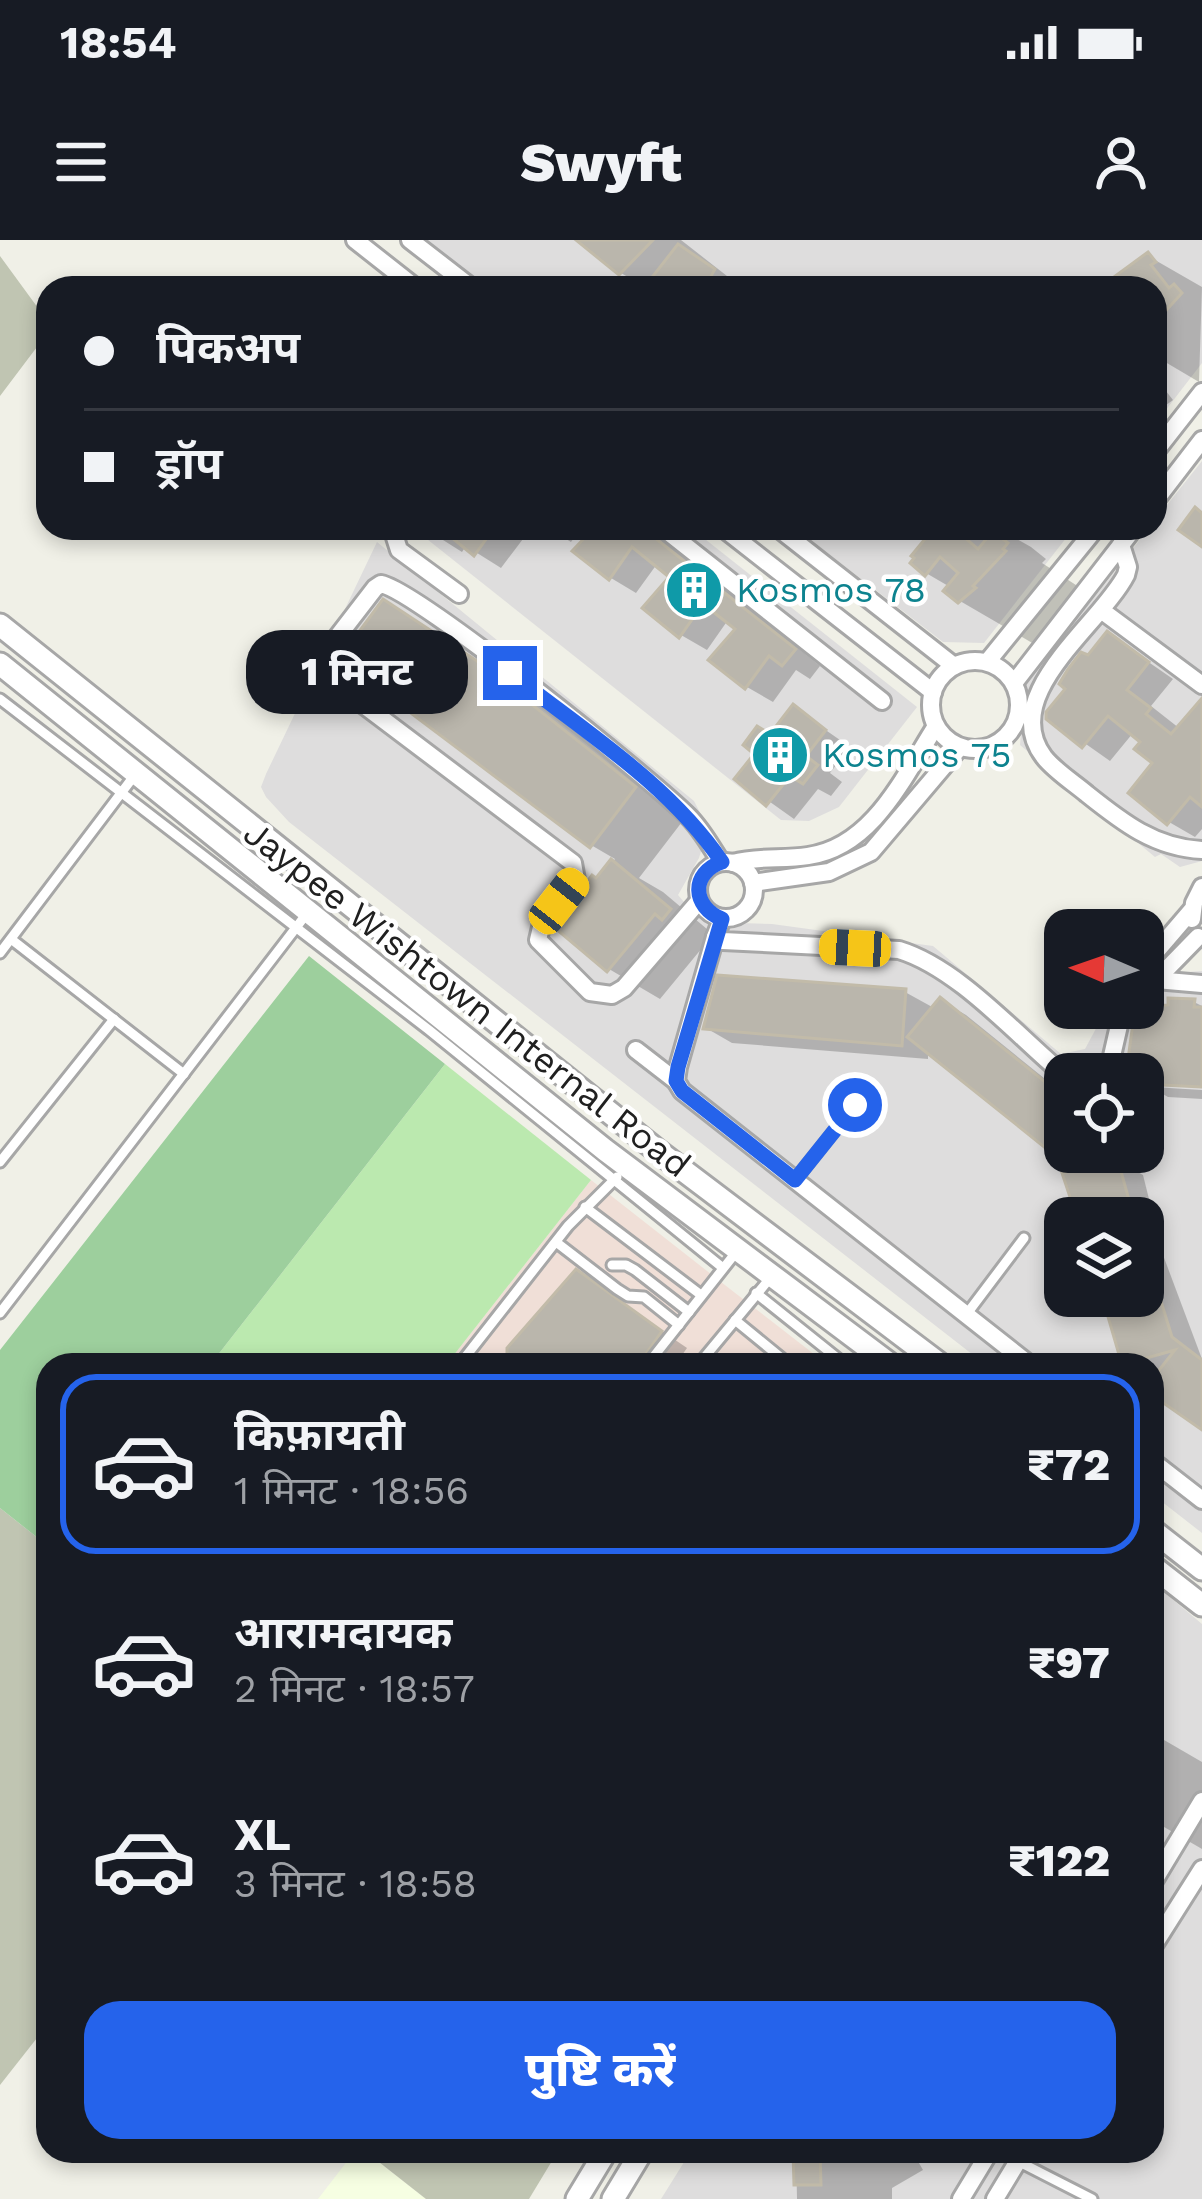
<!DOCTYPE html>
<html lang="hi">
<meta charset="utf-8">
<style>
:root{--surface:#171b24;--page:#20242c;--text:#f1f3f6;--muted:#9ea1a6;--line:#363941;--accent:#2563eb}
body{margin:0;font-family:"Work Sans","Noto Sans Devanagari",sans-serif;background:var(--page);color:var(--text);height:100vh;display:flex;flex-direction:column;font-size:45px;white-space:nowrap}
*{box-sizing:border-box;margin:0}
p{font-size:39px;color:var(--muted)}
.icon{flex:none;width:66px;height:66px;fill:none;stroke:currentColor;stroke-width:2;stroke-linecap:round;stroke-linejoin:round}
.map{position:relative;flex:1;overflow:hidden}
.panel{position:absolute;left:36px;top:1113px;width:1128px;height:810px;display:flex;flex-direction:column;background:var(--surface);border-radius:36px;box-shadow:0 6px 18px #0003}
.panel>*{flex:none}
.guide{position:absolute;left:36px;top:36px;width:1131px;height:264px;border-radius:36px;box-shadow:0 6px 18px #0003;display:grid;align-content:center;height:264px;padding:0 48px;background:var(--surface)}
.needle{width:78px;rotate:272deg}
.controls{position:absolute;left:1044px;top:669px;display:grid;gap:24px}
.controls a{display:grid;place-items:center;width:120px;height:120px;border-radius:24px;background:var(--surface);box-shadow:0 6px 18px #0003;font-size:60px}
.end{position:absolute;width:54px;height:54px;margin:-27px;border:15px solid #2563eb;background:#fff;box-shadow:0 0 0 6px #fff}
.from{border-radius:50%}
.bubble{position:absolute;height:84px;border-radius:36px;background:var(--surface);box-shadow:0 6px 18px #0003;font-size:39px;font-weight:800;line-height:84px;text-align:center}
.car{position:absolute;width:36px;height:72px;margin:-36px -18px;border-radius:15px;box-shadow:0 0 9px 3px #0007;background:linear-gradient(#f5c518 24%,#345 0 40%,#f5c518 0 76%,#345 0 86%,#f5c518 0)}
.guide b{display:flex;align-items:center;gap:42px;height:114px;font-size:45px}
.guide b+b{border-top:3px solid var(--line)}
.guide i{width:30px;height:30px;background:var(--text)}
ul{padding:21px 0 0;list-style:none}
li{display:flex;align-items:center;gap:36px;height:180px;margin:0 24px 18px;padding:0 24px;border:6px solid transparent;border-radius:36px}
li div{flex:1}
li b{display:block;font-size:45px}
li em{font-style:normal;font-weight:800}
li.selected{border-color:var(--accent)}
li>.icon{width:108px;height:108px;stroke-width:1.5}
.primary-button{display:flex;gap:24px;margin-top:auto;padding:24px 48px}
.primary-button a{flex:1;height:138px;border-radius:36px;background:var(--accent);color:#fff;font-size:48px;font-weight:800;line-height:138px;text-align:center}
.status{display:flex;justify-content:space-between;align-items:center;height:84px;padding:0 60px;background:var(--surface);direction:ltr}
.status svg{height:33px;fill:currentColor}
header{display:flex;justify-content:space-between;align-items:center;height:156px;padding:0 48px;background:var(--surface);font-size:54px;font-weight:800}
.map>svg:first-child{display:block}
</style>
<div class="status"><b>18:54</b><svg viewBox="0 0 49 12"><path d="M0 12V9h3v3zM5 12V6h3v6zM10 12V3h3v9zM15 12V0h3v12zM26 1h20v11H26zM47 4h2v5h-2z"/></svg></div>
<header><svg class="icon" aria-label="menu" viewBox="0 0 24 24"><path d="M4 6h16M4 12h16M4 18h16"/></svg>Swyft<svg class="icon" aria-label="person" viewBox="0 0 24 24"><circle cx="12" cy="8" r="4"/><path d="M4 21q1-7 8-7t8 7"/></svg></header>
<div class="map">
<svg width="1202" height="1959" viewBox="0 0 1202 1959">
<rect width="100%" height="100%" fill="#f0f0e7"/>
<!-- residential -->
<g fill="#dedddd" fill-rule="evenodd">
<path d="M423,0H1202V123L1155,184V48H485Z"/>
<path d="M1202,221V621L1180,627L1161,614L1155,617L1020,505L1025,445L1149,288H1155V280Z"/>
<path d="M413,288H691L917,467L839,567L809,581L781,580Z"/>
<path d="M795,288H1074L984,403L943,402Z"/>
<path d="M377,302L694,561L708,588L699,618L678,655L696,676L707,682L772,684L933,706L1061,814L1085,809L1107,768H1143V735L1202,731V1293L1152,1254V1125H986L289,582L266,557L261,547L266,534ZM1065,834H1143V912H1065ZM1065,978H1143V1056H1065Z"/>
<path d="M1152,1342L1202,1384V1959H661L691,1911H1152Z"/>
</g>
<!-- commercial -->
<path fill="#f0dfd7" d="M591,940L730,1049L828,1125H446Z"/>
<!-- education -->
<path fill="#f6fee2" d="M355,1911H365L426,1959H318Z"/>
<!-- construction -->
<g fill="#c0c5b2">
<path d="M0,16L38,68L47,74V83L46,95L0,156Z"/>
<path d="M0,1268L48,1306V1784L0,1845Z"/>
<path d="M365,1911H558L529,1959H426Z"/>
</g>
<!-- grass -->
<path fill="#bbe9af" d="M445,824L591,940L446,1125H210Z"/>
<!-- forest -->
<path fill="#9dcf9d" d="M309,716L445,824L210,1125H48V1306L0,1268V1110Z"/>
<!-- shadow -->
<g fill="#0003">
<path d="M591,0H681L727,36L749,48H647L621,33Z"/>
<path d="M1148,16L1202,47L1199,142L1155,116V48H1105Z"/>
<path d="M1155,137L1173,160L1155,173Z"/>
<path d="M424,288H516L526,295L501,328L466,306L462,312Z"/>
<path d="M548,288H581L571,302Z"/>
<path d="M596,288H650L820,426L810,439L796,430L773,462L747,447L713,420L739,388L728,380L707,410L681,395L673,336L657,324L636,353L611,338L576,311Z"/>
<path d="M942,288H997L1031,307L1046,319L1042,323L1079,347L1077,355L1034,404L960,361L950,347L926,333Z"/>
<path d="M384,363L528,454L685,578L639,638L663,652L720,700L707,702L660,759L609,729L597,641L615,619L591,605Z"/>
<path d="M1108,394L1173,439L1151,466L1179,488L1202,465V589L1195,597L1169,582L1156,523L1144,502L1133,493L1110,521L1049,478Z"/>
<path d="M794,468L850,507L830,533L842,542L831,556L818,549L794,579L738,539Z"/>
<path d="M905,752L934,768L940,760L966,775L1065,855V912H1112L1103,924L1117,920L1143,935L1163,1015L1202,1119V1190L1152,1152V1125L1124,1124L1103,1056H1143V978H1079L1072,933L1063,928L1060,917L928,810V819L732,803L706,788Z"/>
<path d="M1194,762L1202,766V844L1153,841V847L1202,850V859L1168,857L1143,843V834H1131L1171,768Z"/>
<path d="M577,1033L687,1108L675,1125H510Z"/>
<path d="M1152,1493L1202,1522V1609L1152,1580Z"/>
<path d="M796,1911H912L923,1930L892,1948V1959H797Z"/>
</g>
<!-- building -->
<g fill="#bab6ac" stroke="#c2bba9" stroke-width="3">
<path d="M576,0H653L619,35Z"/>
<path d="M678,4L715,29L709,40L722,48H650L653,42L650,40Z"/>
<path d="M1148,12L1156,22L1151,25L1169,48L1174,44L1182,53L1161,76L1155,69V48H1099Z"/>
<path d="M1195,267L1202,273V307L1178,290Z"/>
<path d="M440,288H494L474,316Z"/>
<path d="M594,288H649L655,298L796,409L782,426L769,416L745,449L708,420L735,389L703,364L679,398L642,368L669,337L632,307L609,340L572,311Z"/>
<path d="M934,288H964L959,293L978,309L993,291L1008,303L1003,309L1006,311L973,346L976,348L958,363L943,351L958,333L940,317L925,336L910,323L914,318L911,316Z"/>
<path d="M383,359L477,421L636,547L590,608L339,419Z"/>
<path d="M1107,391L1149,422L1127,450L1151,468L1146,474L1171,494L1202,458V567L1190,557L1167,585L1128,553L1152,523L1134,509L1140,502L1108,476L1082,508L1046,479V472L1065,449L1059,444L1068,429L1081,412L1088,415Z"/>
<path d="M793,464L826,490L806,516L818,525L803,544L790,536L766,566L734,539L754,514L743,505L757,486L770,494Z"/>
<path d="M611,619L671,669L662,680L655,674L607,732L555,688L578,661L589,639L592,635L596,638Z"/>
<path d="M717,735L906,749L902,806L703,789Z"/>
<path d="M940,757L1065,858V912L1073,913L1061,929L1058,918L907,797Z"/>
<path d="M1168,758L1195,759L1194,767H1202V847L1143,844V834H1126L1135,768L1168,765Z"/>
<path d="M1117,917L1134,978H1077L1062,933Z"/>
<path d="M1147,1016L1172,1097L1202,1120V1190L1152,1155V1139L1175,1110L1122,1125L1102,1056H1143V1017Z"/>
<path d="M576,1029L662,1091L638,1125H507V1108Z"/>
<path d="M793,1911H820L821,1945H794Z"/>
</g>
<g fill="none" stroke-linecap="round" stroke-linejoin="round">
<defs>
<g id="service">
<path d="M0,459L429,790L723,1028"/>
<path d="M11,699L184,834"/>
<path d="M0,713L134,536"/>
<path d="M0,922L114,779"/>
<path d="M795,940L855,865"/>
<path d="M585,967L701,1055"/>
<path d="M556,1002L617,1049L628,1056L644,1057L679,1085"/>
<path d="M612,1025H626L635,1030L689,1072"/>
<path d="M756,1053L846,1125"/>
<path d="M0,1073L308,672"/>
<path d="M966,1075L1024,998"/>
<path d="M735,1080L790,1125"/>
<path d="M459,1125L568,986L617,937"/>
<path d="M647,1125L737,1011"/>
<path d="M698,1125L771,1037"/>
<path d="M998,1911L1092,1959"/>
</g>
<g id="minor">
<path d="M355,0L416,48"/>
<path d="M410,0L472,48"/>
<path d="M1155,212L1202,152"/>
<path d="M1155,261L1202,200"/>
<path d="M392,288L399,310L459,354"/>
<path d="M663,288L882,461"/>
<path d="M723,288L933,452"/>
<path d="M778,288L954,426"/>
<path d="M1121,305L1128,327L1126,335C1100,385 997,455 1044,517C1055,531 1074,543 1087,554C1122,582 1155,608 1202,610"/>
<path d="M1101,370L1202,445"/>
<circle cx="975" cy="465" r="44"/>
<path d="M988,421L1096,288"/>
<path d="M1014,443L1134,288"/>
<circle cx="726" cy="650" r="28"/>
<path d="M733,623C758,616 783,620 808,616C873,607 904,536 936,486"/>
<path d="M753,643L829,632L871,612L960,507"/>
<path d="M699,661L624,748L612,755L590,752L538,700L542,683L576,640L573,623L340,447L325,426L328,409L375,348L381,344C416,350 654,541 689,577C702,590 711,607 721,622"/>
<path d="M722,679L715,697L723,701L899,710C955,727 1010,788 1055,827"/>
<path d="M1192,679L1194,663L1202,647"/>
<path d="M715,697L678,827L676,841L682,851L1030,1125"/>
<path d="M1143,727L1191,671"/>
<path d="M1156,740L1202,744"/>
<path d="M1143,743L1156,740L1198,697"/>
<path d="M636,810L676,841"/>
<path d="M1112,816L1123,768"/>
<path d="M1152,1221L1202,1260"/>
<path d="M1152,1644L1202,1561"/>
<path d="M1152,1708L1202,1629"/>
<path d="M961,1959L990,1911"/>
<path d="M995,1959L1024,1911"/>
</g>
<g id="tertiary">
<path d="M0,385L659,912L941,1125"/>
<path d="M0,424L605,910L891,1125"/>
<path d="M1152,1290L1202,1329"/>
<path d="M1152,1326L1202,1365"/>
<path d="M577,1959L606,1911"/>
<path d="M613,1959L642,1911"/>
</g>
</defs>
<!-- service casing -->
<use href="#service" stroke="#a7a7a7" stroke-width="15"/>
<!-- minor casing -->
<use href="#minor" stroke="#a7a7a7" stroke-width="22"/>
<!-- tertiary casing -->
<use href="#tertiary" stroke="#a7a7a7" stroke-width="27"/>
<!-- service -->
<use href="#service" stroke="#fff" stroke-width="9"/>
<!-- minor -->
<use href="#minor" stroke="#fff" stroke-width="16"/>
<!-- tertiary -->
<use href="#tertiary" stroke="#fff" stroke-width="21"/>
</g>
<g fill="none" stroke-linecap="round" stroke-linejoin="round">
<!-- route -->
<path stroke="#2563eb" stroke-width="15" d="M510,433C584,491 669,544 722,622C690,633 692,667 722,679L678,827L676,841L682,851L795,940L855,865"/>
</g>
<!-- icons -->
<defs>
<symbol id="building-disc" viewBox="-11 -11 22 22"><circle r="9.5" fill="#0f9aa8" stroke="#fff"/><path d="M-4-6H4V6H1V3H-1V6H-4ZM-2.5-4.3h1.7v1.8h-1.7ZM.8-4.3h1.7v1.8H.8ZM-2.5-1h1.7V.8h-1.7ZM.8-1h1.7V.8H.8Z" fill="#fff"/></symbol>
</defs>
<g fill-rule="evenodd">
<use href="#building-disc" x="661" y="317" width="66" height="66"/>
<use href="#building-disc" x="747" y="482" width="66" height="66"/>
</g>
<g text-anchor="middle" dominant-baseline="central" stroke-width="9" stroke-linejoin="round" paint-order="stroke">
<!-- culture labels -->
<g font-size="36" fill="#0d838f" stroke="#fff" text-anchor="start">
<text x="736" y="350">Kosmos 78</text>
<text x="822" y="515">Kosmos 75</text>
</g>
<!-- street labels -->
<g font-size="36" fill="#202020" stroke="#fff">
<text transform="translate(467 759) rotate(38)">Jaypee Wishtown Internal Road</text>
</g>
</g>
</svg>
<div class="controls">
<a><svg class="needle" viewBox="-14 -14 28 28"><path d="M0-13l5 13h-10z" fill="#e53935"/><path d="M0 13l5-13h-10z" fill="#9ea1a6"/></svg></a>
<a><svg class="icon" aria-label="locate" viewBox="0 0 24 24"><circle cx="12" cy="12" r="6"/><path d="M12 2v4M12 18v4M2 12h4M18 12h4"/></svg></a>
<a><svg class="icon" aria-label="layers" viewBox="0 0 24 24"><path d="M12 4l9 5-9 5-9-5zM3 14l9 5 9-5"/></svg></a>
</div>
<i class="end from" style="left:855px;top:865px"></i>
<i class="end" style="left:510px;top:433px"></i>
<div class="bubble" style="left:246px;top:390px;width:222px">1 मिनट</div>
<i class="car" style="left:559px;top:661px;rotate:38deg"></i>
<i class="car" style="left:855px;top:708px;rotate:273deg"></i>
<div class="guide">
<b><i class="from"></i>पिकअप</b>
<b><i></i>ड्रॉप</b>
</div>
<section class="panel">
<ul>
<li class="selected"><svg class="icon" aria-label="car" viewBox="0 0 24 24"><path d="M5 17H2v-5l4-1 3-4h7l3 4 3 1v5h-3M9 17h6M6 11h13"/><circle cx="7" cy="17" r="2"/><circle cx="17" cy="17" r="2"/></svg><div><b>किफ़ायती</b><p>1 मिनट · 18:56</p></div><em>₹72</em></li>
<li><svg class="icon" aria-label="car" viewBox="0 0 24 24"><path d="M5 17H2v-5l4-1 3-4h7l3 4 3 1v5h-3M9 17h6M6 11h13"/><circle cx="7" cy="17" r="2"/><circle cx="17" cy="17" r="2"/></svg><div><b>आरामदायक</b><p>2 मिनट · 18:57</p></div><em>₹97</em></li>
<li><svg class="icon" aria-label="car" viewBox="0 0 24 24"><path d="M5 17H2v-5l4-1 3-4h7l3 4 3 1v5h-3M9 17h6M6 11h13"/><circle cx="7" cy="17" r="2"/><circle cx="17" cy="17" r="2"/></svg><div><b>XL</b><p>3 मिनट · 18:58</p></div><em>₹122</em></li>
</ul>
<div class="primary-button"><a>पुष्टि करें</a></div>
</section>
</div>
